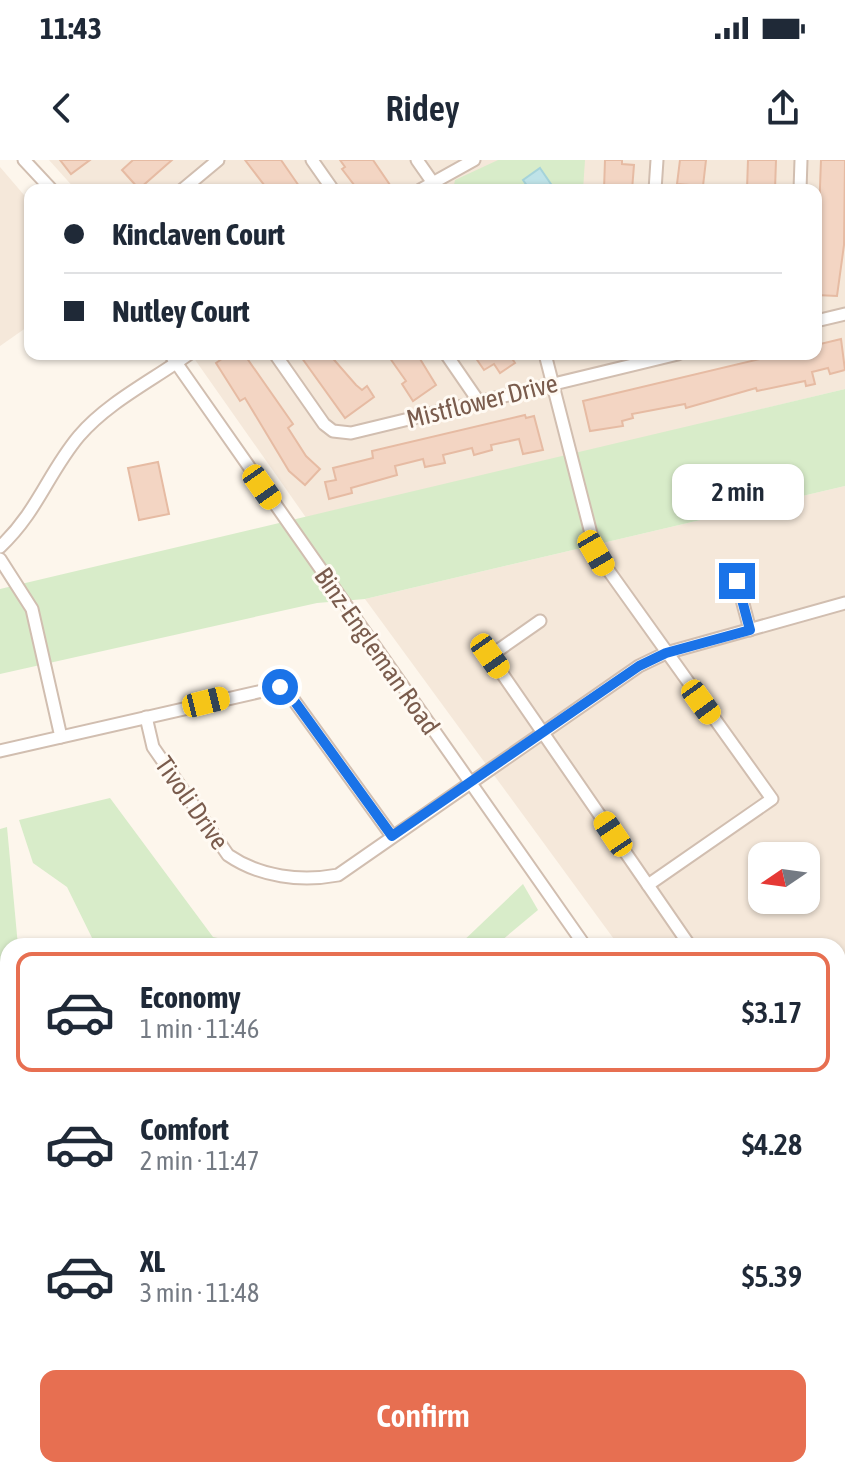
<!DOCTYPE html>
<meta charset="utf-8">
<style>
:root{--surface:#fff;--page:#f2f2f3;--text:#1f2937;--muted:#747a83;--line:#e0e1e3;--accent:#e76f51}
body{margin:0;font-family:"Asap Condensed",sans-serif;background:var(--page);color:var(--text);height:100vh;display:flex;flex-direction:column;font-size:30px;white-space:nowrap}
*{box-sizing:border-box;margin:0}
p{font-size:26px;color:var(--muted)}
.icon{flex:none;width:44px;height:44px;fill:none;stroke:currentColor;stroke-width:2;stroke-linecap:round;stroke-linejoin:round}
.map{position:relative;flex:1;overflow:hidden}
.side{position:absolute;left:0px;top:778px;width:846px;height:540px;display:flex;flex-direction:column;background:var(--surface);border-radius:24px 24px 0 0;box-shadow:0 2px 6px #0004}
.side>*{flex:none}
.top-card{position:absolute;left:24px;top:24px;width:798px;height:176px;border-radius:16px;box-shadow:0 2px 6px #0004;display:grid;align-content:center;height:176px;padding:0 40px;background:var(--surface)}
.needle{width:52px;rotate:257deg}
.tools{position:absolute;left:748px;top:682px;display:grid;gap:16px}
.tools a{display:grid;place-items:center;width:72px;height:72px;border-radius:16px;background:var(--surface);box-shadow:0 2px 6px #0004;font-size:40px}
.end{position:absolute;width:36px;height:36px;margin:-18px;border:10px solid #1a73e8;background:#fff;box-shadow:0 0 0 4px #fff}
.from{border-radius:50%}
.bubble{position:absolute;height:56px;border-radius:16px;background:var(--surface);box-shadow:0 2px 6px #0004;font-size:26px;font-weight:600;line-height:56px;text-align:center}
.car{position:absolute;width:24px;height:48px;margin:-24px -12px;border-radius:10px;box-shadow:0 0 6px 2px #0007;background:linear-gradient(#f5c518 24%,#345 0 40%,#f5c518 0 76%,#345 0 86%,#f5c518 0)}
.top-card b{display:flex;align-items:center;gap:28px;height:76px;font-size:30px}
.top-card b+b{border-top:2px solid var(--line)}
.top-card i{width:20px;height:20px;background:var(--text)}
ul{padding:14px 0 0;list-style:none}
li{display:flex;align-items:center;gap:24px;height:120px;margin:0 16px 12px;padding:0 24px;border:4px solid transparent;border-radius:16px}
li div{flex:1}
li b{display:block;font-size:30px}
li em{font-style:normal;font-weight:600}
li.current{border-color:var(--accent)}
li>.icon{width:72px;height:72px;stroke-width:1.5}
.action{display:flex;gap:16px;margin-top:auto;padding:16px 40px}
.action a{flex:1;height:92px;border-radius:16px;background:var(--accent);color:#fff;font-size:32px;font-weight:600;line-height:92px;text-align:center}
.status{display:flex;justify-content:space-between;align-items:center;height:56px;padding:0 40px;background:var(--surface);direction:ltr}
.status svg{height:22px;fill:currentColor}
header{display:flex;justify-content:space-between;align-items:center;height:104px;padding:0 40px;background:var(--surface);font-size:36px;font-weight:600}
.map>svg:first-child{display:block}
</style>
<div class="status"><b>11:43</b><svg viewBox="0 0 49 12"><path d="M0 12V9h3v3zM5 12V6h3v6zM10 12V3h3v9zM15 12V0h3v12zM26 1h20v11H26zM47 4h2v5h-2z"/></svg></div>
<header><svg class="icon" aria-label="back" viewBox="0 0 24 24"><path d="M15 5l-7 7 7 7"/></svg>Ridey<svg class="icon" aria-label="share" viewBox="0 0 24 24"><path d="M12 15V3M7 8l5-5 5 5M5 13v7h14v-7"/></svg></header>
<div class="map">
<svg width="845" height="1318" viewBox="0 0 845 1318">
<rect width="100%" height="100%" fill="#fdf6ec"/>
<!-- residential -->
<g fill="#f5e8da" fill-rule="evenodd">
<path d="M49,0H845V229L307,359L191,194H816V30H76Z"/>
<path d="M0,7L30,42V165L0,186Z"/>
<path d="M845,326V798L838,811V786H619L365,439ZM762,696H806V740H762Z"/>
</g>
<!-- green -->
<g fill="#d8ecc9">
<path d="M498,0H585L583,30H453L455,20Z"/>
<path d="M845,229V326L365,439L317,443L0,514V429Z"/>
<path d="M110,638L213,777L256,786H96L67,727L33,703L19,660Z"/>
<path d="M7,667L18,786H8V844L0,851V669Z"/>
<path d="M523,724L538,750L495,786H458Z"/>
<path d="M845,798V1129L838,1116V811Z"/>
</g>
<!-- water -->
<g fill="#bfe3e8" stroke="#a5d3da" stroke-width="2">
<path d="M540,8L555,30H530L523,20Z"/>
<path d="M8,836V1310H72L53,1318H0V844Z"/>
</g>
<!-- building -->
<g fill="#f3d5c3" stroke="#e6bba3" stroke-width="2">
<path d="M60,0H90L71,14Z"/>
<path d="M133,0H172L139,29L122,10Z"/>
<path d="M245,0H281L299,26L294,30H268Z"/>
<path d="M340,0H373L390,25L382,30H358L342,9L345,7Z"/>
<path d="M605,0H622V4L634,5L632,30H604Z"/>
<path d="M680,0H706L703,26L677,24Z"/>
<path d="M748,0H776L775,30L747,29Z"/>
<path d="M821,0H845L844,85L837,136L816,135Z"/>
<path d="M841,179L845,210L830,214L828,208L812,212L815,224L806,226L805,221L757,231L756,228L686,248L685,244L632,254L633,258L622,261L623,266L590,271L583,241L781,194H816V185Z"/>
<path d="M229,194H244L293,264L288,268L306,296L320,309L305,325L289,311L245,238L240,241L216,203Z"/>
<path d="M299,194H329L356,225L362,230L367,226L374,237L345,258Z"/>
<path d="M387,194H417L436,225L413,241L402,224L406,221Z"/>
<path d="M473,194H509L515,203L500,213L494,204L484,210Z"/>
<path d="M525,255L526,258L534,256L543,290L523,294L519,279L491,285L492,290L474,295L472,288L443,295L445,303L425,307L423,299L395,306L397,315L351,328L352,333L329,339L325,322L336,320L333,308L373,298L372,291Z"/>
<path d="M158,302L169,354L139,360L128,308Z"/>
</g>
<g fill="none" stroke-linecap="round" stroke-linejoin="round">
<defs>
<g id="minor">
<path d="M24,0L52,30"/>
<path d="M312,0L333,30"/>
<path d="M417,0L438,30"/>
<path d="M182,30L218,0"/>
<path d="M420,30L474,0"/>
<path d="M655,30L657,0"/>
<path d="M800,30L801,0"/>
<path d="M816,161L845,154"/>
<path d="M170,194L585,786"/>
<path d="M275,194L324,264L333,271L351,273L678,194"/>
<path d="M446,194L479,242"/>
<path d="M545,194L596,393L772,639L648,725"/>
<path d="M0,387C38,351 48,313 79,276C108,242 153,220 189,194"/>
<path d="M0,399L32,449L61,577"/>
<path d="M737,421L750,470"/>
<path d="M540,461L490,496L690,786"/>
<path d="M146,557L153,587L228,695C260,717 301,722 338,715L639,506L666,493L845,443"/>
<path d="M0,591L280,527L290,535L392,676"/>
<path d="M838,1153L845,1169"/>
</g>
</defs>
<!-- minor casing -->
<use href="#minor" stroke="#d1beb0" stroke-width="15"/>
<!-- minor -->
<use href="#minor" stroke="#fff" stroke-width="11"/>
</g>
<g fill="none" stroke-linecap="round" stroke-linejoin="round">
<!-- route -->
<path stroke="#1a73e8" stroke-width="10" d="M280,527L290,535L392,676L639,506L666,493L750,470L737,421"/>
</g>
<g text-anchor="middle" dominant-baseline="central" stroke-width="6" stroke-linejoin="round" paint-order="stroke">
<!-- street labels -->
<g font-size="26" fill="#7a5c4d" stroke="#fffaf3">
<text transform="translate(482 241) rotate(-14)">Mistflower Drive</text>
<text transform="translate(377 491) rotate(55)">Binz-Engleman Road</text>
<text transform="translate(192 643) rotate(55)">Tivoli Drive</text>
</g>
</g>
</svg>
<div class="tools">
<a><svg class="needle" viewBox="-14 -14 28 28"><path d="M0-13l5 13h-10z" fill="#e53935"/><path d="M0 13l5-13h-10z" fill="#747a83"/></svg></a>
</div>
<i class="end from" style="left:280px;top:527px"></i>
<i class="end" style="left:737px;top:421px"></i>
<div class="bubble" style="left:672px;top:304px;width:132px">2 min</div>
<i class="car" style="left:262px;top:327px;rotate:145deg"></i>
<i class="car" style="left:596px;top:393px;rotate:150deg"></i>
<i class="car" style="left:490px;top:496px;rotate:145deg"></i>
<i class="car" style="left:206px;top:542px;rotate:76deg"></i>
<i class="car" style="left:701px;top:542px;rotate:144deg"></i>
<i class="car" style="left:613px;top:674px;rotate:326deg"></i>
<div class="top-card">
<b><i class="from"></i>Kinclaven Court</b>
<b><i></i>Nutley Court</b>
</div>
<section class="side">
<ul>
<li class="current"><svg class="icon" aria-label="car" viewBox="0 0 24 24"><path d="M5 17H2v-5l4-1 3-4h7l3 4 3 1v5h-3M9 17h6M6 11h13"/><circle cx="7" cy="17" r="2"/><circle cx="17" cy="17" r="2"/></svg><div><b>Economy</b><p>1 min · 11:46</p></div><em>$3.17</em></li>
<li><svg class="icon" aria-label="car" viewBox="0 0 24 24"><path d="M5 17H2v-5l4-1 3-4h7l3 4 3 1v5h-3M9 17h6M6 11h13"/><circle cx="7" cy="17" r="2"/><circle cx="17" cy="17" r="2"/></svg><div><b>Comfort</b><p>2 min · 11:47</p></div><em>$4.28</em></li>
<li><svg class="icon" aria-label="car" viewBox="0 0 24 24"><path d="M5 17H2v-5l4-1 3-4h7l3 4 3 1v5h-3M9 17h6M6 11h13"/><circle cx="7" cy="17" r="2"/><circle cx="17" cy="17" r="2"/></svg><div><b>XL</b><p>3 min · 11:48</p></div><em>$5.39</em></li>
</ul>
<div class="action"><a>Confirm</a></div>
</section>
</div>
